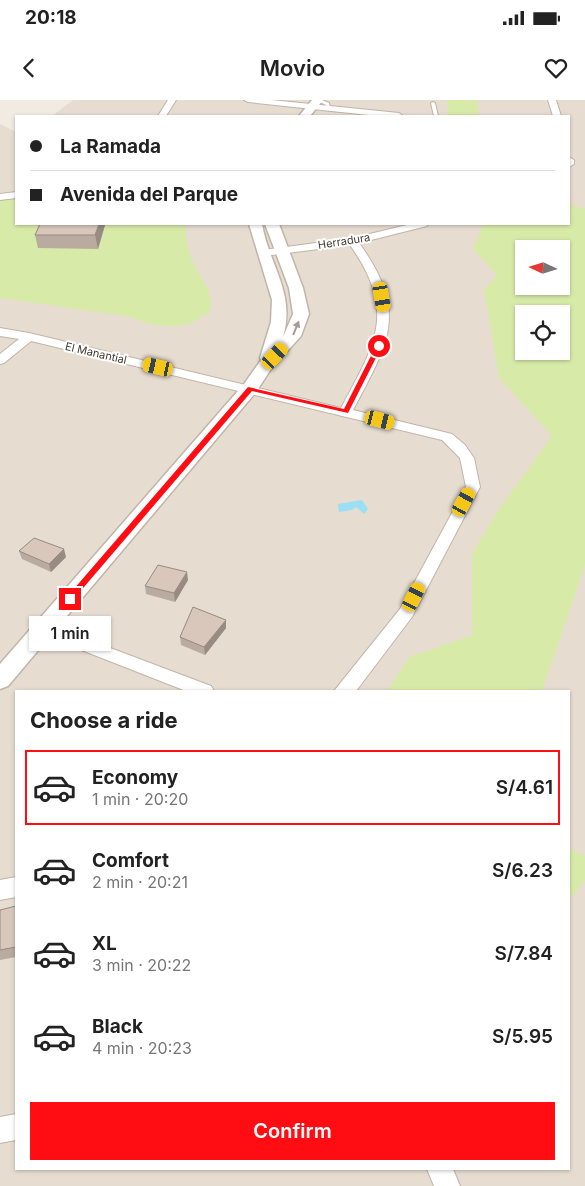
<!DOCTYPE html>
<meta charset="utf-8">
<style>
:root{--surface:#fff;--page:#f2f2f2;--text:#222;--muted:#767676;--line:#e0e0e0;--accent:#ff0d13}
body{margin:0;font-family:Inter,sans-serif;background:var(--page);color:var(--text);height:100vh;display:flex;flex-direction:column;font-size:19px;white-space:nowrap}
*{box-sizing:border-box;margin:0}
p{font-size:16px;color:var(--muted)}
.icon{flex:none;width:28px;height:28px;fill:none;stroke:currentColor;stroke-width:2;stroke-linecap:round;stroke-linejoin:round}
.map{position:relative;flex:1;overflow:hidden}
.sheet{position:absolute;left:15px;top:590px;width:555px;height:480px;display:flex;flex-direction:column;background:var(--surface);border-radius:0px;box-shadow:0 1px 4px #0004}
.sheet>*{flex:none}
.hud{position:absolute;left:15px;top:15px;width:555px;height:110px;border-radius:0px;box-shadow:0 1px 4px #0004;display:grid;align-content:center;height:110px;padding:0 15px;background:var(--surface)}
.needle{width:32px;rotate:274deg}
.buttons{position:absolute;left:515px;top:140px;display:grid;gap:10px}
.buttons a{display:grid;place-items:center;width:55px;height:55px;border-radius:0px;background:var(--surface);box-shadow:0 1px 4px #0004;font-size:25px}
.end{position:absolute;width:22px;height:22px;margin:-11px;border:6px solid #ff0d13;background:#fff;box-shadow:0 0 0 2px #fff}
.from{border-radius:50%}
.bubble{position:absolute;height:35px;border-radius:0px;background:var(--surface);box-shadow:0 1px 4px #0004;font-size:16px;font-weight:600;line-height:35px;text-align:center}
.car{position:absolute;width:15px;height:30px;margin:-15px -8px;border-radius:6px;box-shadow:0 0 4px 1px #0007;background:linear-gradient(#f5c518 24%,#345 0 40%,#f5c518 0 76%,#345 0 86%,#f5c518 0)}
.hud b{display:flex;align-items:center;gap:18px;height:48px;font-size:19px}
.hud b+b{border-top:1px solid var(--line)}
.hud i{width:12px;height:12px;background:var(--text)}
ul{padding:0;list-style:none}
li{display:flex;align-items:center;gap:15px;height:75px;margin:0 10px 8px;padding:0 5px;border:2px solid transparent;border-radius:0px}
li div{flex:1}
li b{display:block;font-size:19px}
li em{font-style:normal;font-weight:600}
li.selected{border-color:var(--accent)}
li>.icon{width:45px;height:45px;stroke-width:1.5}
h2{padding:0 15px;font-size:22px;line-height:60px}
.button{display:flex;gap:10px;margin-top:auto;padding:10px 15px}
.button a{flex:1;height:58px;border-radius:0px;background:var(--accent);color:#fff;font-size:20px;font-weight:600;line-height:58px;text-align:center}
.status{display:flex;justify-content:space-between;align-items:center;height:35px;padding:0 25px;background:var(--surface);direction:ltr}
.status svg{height:14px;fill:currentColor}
header{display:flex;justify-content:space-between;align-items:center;height:65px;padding:0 15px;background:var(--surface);font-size:22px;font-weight:600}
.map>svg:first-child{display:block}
</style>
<div class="status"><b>20:18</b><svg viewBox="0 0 49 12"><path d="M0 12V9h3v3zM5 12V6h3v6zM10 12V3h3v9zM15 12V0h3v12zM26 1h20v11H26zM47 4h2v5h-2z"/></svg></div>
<header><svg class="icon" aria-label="back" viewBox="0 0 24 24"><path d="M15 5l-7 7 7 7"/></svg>Movio<svg class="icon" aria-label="heart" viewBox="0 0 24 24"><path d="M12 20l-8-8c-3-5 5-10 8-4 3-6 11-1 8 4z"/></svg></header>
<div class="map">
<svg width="585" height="1086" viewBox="0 0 585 1086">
<rect width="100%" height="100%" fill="#f2ebe2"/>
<!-- residential -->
<path fill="#e7dcd0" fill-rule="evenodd" d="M73,0H585V1086H0V24L16,32V124H569V16H52ZM524,149H561V186H524ZM524,214H561V251H524ZM16,591H569V1069H16Z"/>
<!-- green -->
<g fill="#d8eaa8" fill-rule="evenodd">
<path d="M447,0H477L479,16L448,15Z"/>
<path d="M16,98V124H186C185,137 188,150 193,162C201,182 214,187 210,212L190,224L175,226L153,225L126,216L0,198V100Z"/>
<path d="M569,104L585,109V465L542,591H387L409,557L472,535V454L499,409L552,336L499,278L484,190L497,175L473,149L483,124H569ZM524,149H561V186H524ZM524,214H561V251H524Z"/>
<path d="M569,749L585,756V780L569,801Z"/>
</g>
<!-- water -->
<path fill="#9adff4" d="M362,400L368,409L364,414L356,407L352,410L339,412L338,404Z"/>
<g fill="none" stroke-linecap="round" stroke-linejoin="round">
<defs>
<g id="service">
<path d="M316,0H322L329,3L330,8L327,9L326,5Z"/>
<path d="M433,2L435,3L438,16H434L431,3Z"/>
</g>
<g id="minor">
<path d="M168,0H176L166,16H158Z"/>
<path d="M244,0H271L399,13L403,16H378L248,2Z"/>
<path d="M548,0H556L561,16H553Z"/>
<path d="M569,57L574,60V64L569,67Z"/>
<path d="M16,92V98L0,100V94Z"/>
<path d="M411,124H428L427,126L359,143C409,212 389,242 353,310L452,334L465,345L474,358L480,387L412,517L356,591H334L400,509L466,387L460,358L442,340L31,241L4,263L0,264V254L19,239L0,236V228L29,233L341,308C376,243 397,212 350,145L264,156L259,153L264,150L353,138Z"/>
<path d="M44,523L211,586L214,591H186L38,533L35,529L38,525Z"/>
<path d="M16,777V797L0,800V780Z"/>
<path d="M16,1014V1040L0,1043V1017Z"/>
<path d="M427,1069H453L460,1086H434Z"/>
</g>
<g id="tertiary">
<path d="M312,0H323L310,16H299Z"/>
<path d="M249,124H262C269,165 296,193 283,237L293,214L289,188L265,124H279L303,188L309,214L301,236L271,269L256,292L8,586L0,589V564L244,284L261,260L260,258L271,222L272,200Z"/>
</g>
</defs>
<!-- service casing -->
<use href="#service" stroke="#c1b4a8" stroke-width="2"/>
<!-- minor casing -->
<use href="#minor" stroke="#c1b4a8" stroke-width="2"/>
<!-- tertiary casing -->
<use href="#tertiary" stroke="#c1b4a8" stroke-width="3"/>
<!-- service -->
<use href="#service" fill="#fff" fill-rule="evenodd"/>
<!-- minor -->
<use href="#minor" fill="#fff" fill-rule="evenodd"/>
<!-- tertiary -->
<use href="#tertiary" fill="#fff" fill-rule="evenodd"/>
</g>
<!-- wall -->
<g fill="#baaba0">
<path d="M40,124H105V125L98,149L38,148L35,135Z"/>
<path d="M19,451L66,457L51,472L22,459Z"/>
<path d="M188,480L175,502L146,494L145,486Z"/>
<path d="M226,520V528L205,555L181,545L180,537Z"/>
<path d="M16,806V857L0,860V810Z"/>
</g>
<!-- shaded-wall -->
<g fill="#978b82">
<path d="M99,124H105V125L98,149L95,135Z"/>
<path d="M64,449L66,457L51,472L49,464Z"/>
<path d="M187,472L188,480L175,502L174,493Z"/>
<path d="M226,520V528L205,555L204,547Z"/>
</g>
<!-- building -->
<g fill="#d8c7ba" stroke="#978b82">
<path d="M40,124H99L95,135H35Z"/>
<path d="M34,438L64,449L49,464L19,451Z"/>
<path d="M158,465L187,472L174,493L145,486Z"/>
<path d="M193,507L226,520L204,547L180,537Z"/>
<path d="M16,806V847L0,850V810Z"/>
</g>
<!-- one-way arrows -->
<defs><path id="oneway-solid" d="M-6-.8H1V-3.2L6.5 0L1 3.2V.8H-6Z" transform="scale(1.25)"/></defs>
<use fill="#a29c99" href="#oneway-solid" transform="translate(296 228) rotate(-68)"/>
<!-- route -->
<path fill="#ff0d13" d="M377,244L382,246L348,313L252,291L72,501H67V497L248,287L344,309Z"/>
<g text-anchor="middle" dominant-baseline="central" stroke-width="4" stroke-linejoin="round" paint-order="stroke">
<!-- far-street labels -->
<g font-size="11" fill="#443a33" stroke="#fff">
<text transform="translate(344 141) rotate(-9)">Herradura</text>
<text transform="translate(96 253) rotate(13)">El Manantial</text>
</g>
</g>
</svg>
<div class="buttons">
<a><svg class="needle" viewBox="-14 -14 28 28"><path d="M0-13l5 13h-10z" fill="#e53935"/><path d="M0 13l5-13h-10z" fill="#767676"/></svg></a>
<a><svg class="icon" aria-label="locate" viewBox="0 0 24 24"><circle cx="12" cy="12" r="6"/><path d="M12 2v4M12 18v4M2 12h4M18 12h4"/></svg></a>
</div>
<i class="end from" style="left:379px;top:246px"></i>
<i class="end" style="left:70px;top:499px"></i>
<div class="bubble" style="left:29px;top:516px;width:82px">1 min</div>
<i class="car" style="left:382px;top:197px;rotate:170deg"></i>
<i class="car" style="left:275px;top:256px;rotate:43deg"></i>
<i class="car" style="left:158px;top:267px;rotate:283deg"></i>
<i class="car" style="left:380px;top:320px;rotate:104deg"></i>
<i class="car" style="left:464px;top:402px;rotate:29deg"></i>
<i class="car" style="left:414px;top:497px;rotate:27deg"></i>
<div class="hud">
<b><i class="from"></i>La Ramada</b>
<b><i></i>Avenida del Parque</b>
</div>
<section class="sheet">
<h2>Choose a ride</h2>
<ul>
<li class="selected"><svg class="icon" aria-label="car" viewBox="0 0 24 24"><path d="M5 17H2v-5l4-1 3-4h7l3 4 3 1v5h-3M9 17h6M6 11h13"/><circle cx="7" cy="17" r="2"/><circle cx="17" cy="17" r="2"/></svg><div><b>Economy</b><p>1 min · 20:20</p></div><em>S/4.61</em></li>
<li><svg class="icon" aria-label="car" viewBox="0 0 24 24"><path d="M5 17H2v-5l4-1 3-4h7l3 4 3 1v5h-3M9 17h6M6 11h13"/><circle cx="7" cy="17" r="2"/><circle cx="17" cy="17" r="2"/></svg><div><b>Comfort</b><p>2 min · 20:21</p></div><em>S/6.23</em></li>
<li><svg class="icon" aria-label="car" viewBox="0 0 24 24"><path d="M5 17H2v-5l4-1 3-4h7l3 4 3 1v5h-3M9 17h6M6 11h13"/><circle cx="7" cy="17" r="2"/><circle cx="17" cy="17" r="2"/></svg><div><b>XL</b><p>3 min · 20:22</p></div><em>S/7.84</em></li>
<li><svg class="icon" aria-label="car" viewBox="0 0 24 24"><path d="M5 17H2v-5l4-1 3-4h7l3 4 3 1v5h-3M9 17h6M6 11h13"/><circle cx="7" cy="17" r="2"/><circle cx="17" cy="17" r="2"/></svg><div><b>Black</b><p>4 min · 20:23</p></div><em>S/5.95</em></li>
</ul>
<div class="button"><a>Confirm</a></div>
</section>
</div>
